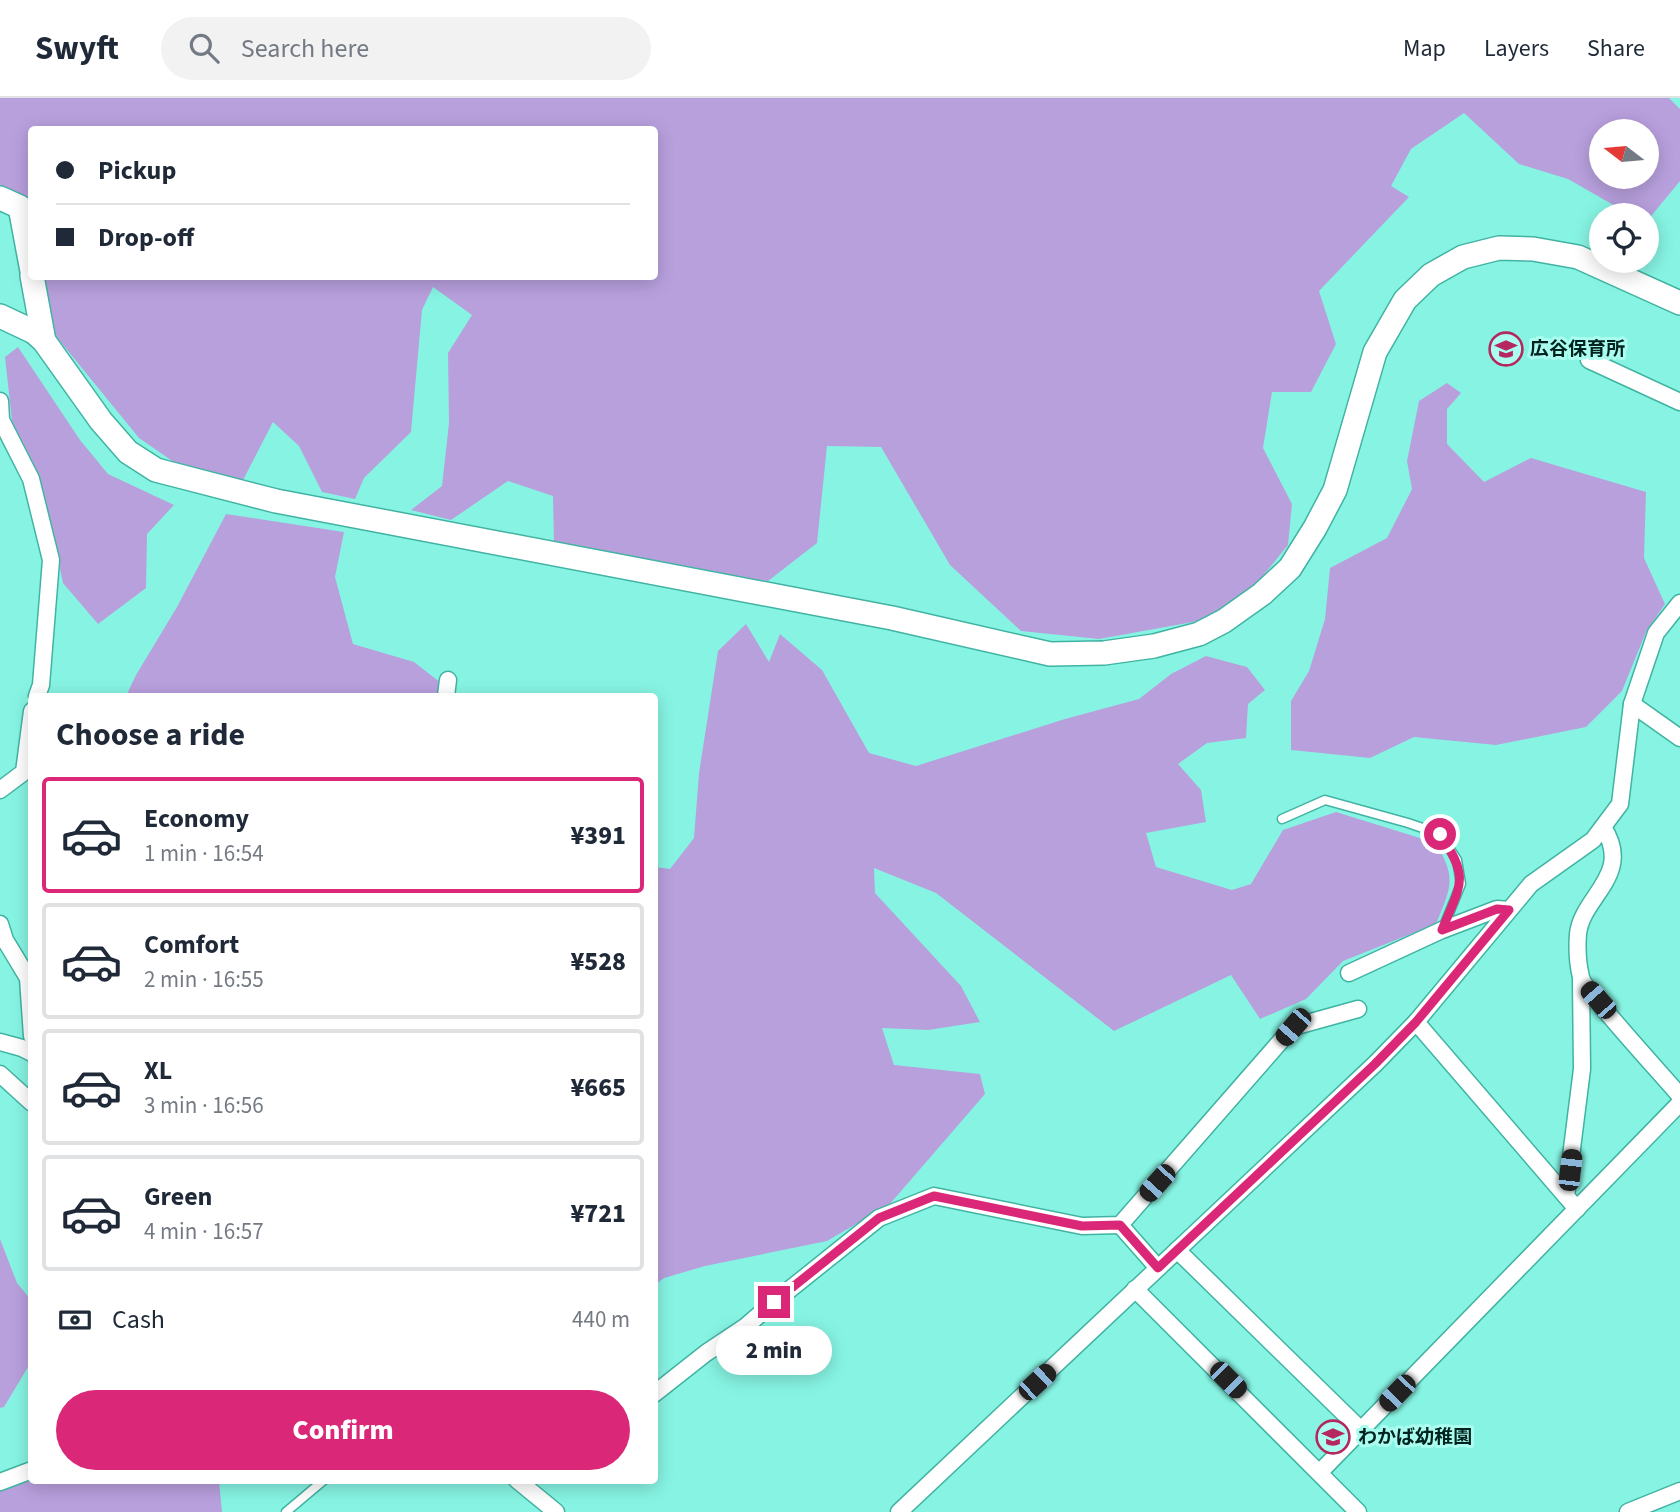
<!DOCTYPE html>
<meta charset="utf-8">
<style>
:root{--surface:#fff;--page:#f2f2f3;--text:#1f2937;--muted:#747a83;--line:#e0e1e3;--accent:#db2777}
body{margin:0;font-family:"Source Sans 3","Noto Sans JP",sans-serif;background:var(--page);color:var(--text);height:100vh;display:flex;flex-direction:column;font-size:26px;white-space:nowrap}
*{box-sizing:border-box;margin:0}
p{font-size:23px;color:var(--muted)}
.icon{flex:none;width:38px;height:38px;fill:none;stroke:currentColor;stroke-width:2;stroke-linecap:round;stroke-linejoin:round}
.map{position:relative;flex:1;overflow:hidden}
.details{position:absolute;left:28px;top:595px;width:630px;height:791px;display:flex;flex-direction:column;background:var(--surface);border-radius:7px;box-shadow:0 4px 18px #0003}
.details>*{flex:none}
.banner{position:absolute;left:28px;top:28px;width:630px;height:154px;border-radius:7px;box-shadow:0 4px 18px #0003;display:grid;align-content:center;height:154px;padding:0 28px;background:var(--surface)}
.needle{width:46px;rotate:286deg}
.tools{position:absolute;left:1589px;top:21px;display:grid;gap:14px}
.tools a{display:grid;place-items:center;width:70px;height:70px;border-radius:50%;background:var(--surface);box-shadow:0 4px 18px #0003;font-size:35px}
.end{position:absolute;width:32px;height:32px;margin:-16px;border:9px solid #db2777;background:#fff;box-shadow:0 0 0 4px #fff}
.from{border-radius:50%}
.bubble{position:absolute;height:49px;border-radius:24px;background:var(--surface);box-shadow:0 4px 18px #0003;font-size:23px;font-weight:800;line-height:49px;text-align:center}
.car{position:absolute;width:21px;height:42px;margin:-21px -10px;border-radius:9px;box-shadow:0 0 5px 2px #0007;background:linear-gradient(#222 24%,#8ab4d8 0 40%,#222 0 76%,#8ab4d8 0 86%,#222 0)}
.banner b{display:flex;align-items:center;gap:24px;height:66px;font-size:26px}
.banner b+b{border-top:2px solid var(--line)}
.banner i{width:18px;height:18px;background:var(--text)}
ul{padding:0;list-style:none}
li{display:flex;align-items:center;gap:21px;height:116px;margin:0 14px 10px;padding:0 14px;border:4px solid var(--line);border-radius:7px}
li div{flex:1}
li b{display:block;font-size:26px}
li em{font-style:normal;font-weight:800}
li.current{border-color:var(--accent)}
li>.icon{width:63px;height:63px;stroke-width:1.5}
h2{padding:0 28px;font-size:32px;line-height:84px}
.pay{display:flex;align-items:center;gap:18px;height:77px;padding:0 28px;font-size:26px}
.pay p{margin-inline-start:auto}
.cta{display:flex;gap:14px;margin-top:auto;padding:14px 28px}
.cta a{flex:1;height:80px;border-radius:42px;background:var(--accent);color:#fff;font-size:28px;font-weight:800;line-height:80px;text-align:center}
header{display:flex;align-items:center;gap:42px;box-sizing:border-box;height:98px;padding:0 35px;background:var(--surface);border-bottom:2px solid var(--line)}
header strong{font-size:33px}
nav{display:flex;gap:38px;margin-inline-start:auto;font-size:24px}
.search{width:490px;height:63px;background:var(--page);display:flex;align-items:center;gap:18px;box-sizing:border-box;padding:0 24px;border-radius:38px;color:var(--muted);font-size:26px}
.map>svg:first-child{display:block}
</style>
<header>
<strong>Swyft</strong>
<div class="search"><svg class="icon" aria-label="search" viewBox="0 0 24 24"><circle cx="10" cy="10" r="6"/><path d="M15 15l6 6"/></svg>Search here</div>
<nav><a>Map</a><a>Layers</a><a>Share</a></nav>
</header>
<div class="map">
<svg width="1680" height="1414" viewBox="0 0 1680 1414">
<rect width="100%" height="100%" fill="#87f4e3"/>
<!-- green -->
<g fill="#b8a0dd" fill-rule="evenodd">
<path d="M0,0H1669L1680,11V83L1647,123V117H1631L1568,81L1519,66L1464,15L1411,51L1391,88L1409,99L1319,193L1336,246L1311,294H1272L1263,350L1292,406L1288,447L1259,483L1204,522L1099,541L1021,533L950,467L881,349L827,348L817,445L768,483L669,470L554,446L553,398L508,383L451,422L411,412L442,388L449,325L448,255L472,217L433,189L422,212L411,334L364,380L355,401L322,394L299,348L273,324L242,384L181,369L139,340L46,226L37,179L654,178V32H32L31,146L0,94ZM1601,33H1647V79H1601Z"/>
<path d="M18,249L80,342L108,376L174,407L147,436L146,490L98,526L63,485L55,446L30,363L12,323L5,259Z"/>
<path d="M1447,285L1461,295L1447,311V346L1484,384L1531,360L1646,394L1644,460L1665,506L1646,534L1622,593L1586,629L1496,647L1414,639L1370,660L1291,652V603L1309,573L1325,521L1330,470L1387,440L1412,391L1407,363L1419,303Z"/>
<path d="M226,416L344,434L335,479L353,546L414,564L441,585L440,598H126L136,577L177,509Z"/>
<path d="M746,526L769,564L780,536L822,572L869,655L916,668L1065,621L1139,601L1171,576L1206,558L1247,569L1265,592L1248,606L1246,640L1207,645L1178,666L1201,692L1206,724L1146,735L1156,769L1232,792L1251,786L1283,732L1336,714L1436,745C1457,781 1451,789 1436,826L1343,863L1306,901L1260,921L1231,877L1114,933L936,795L874,770L875,795L961,888L980,924L928,932L882,930L894,967L980,976L985,996L889,1107L827,1143L705,1168L664,1180L655,1187V769L670,771L694,740L699,675L718,553Z"/>
<path d="M0,1141L17,1185L32,1203L31,1264L4,1309L0,1310Z"/>
<path d="M31,1378L32,1382L219,1383L222,1414H0V1391Z"/>
</g>
<g fill="none" stroke-linecap="round" stroke-linejoin="round">
<defs>
<g id="lane">
<path d="M1282,721L1325,702L1408,725L1440,736L1457,762L1461,786L1443,830"/>
<path d="M286,1414L324,1382"/>
</g>
<g id="street">
<path d="M1589,262L1680,304"/>
<path d="M0,303L1,322L31,381L51,462L41,587L37,598"/>
<path d="M446,598L448,582"/>
<path d="M1632,606L1680,640"/>
<path d="M0,692L24,674L32,613"/>
<path d="M1603,729C1634,777 1582,798 1578,836C1577,849 1578,867 1581,879C1583,891 1666,981 1680,998"/>
<path d="M0,826L5,842L28,880L32,938"/>
<path d="M1349,875L1442,832L1497,811L1509,812"/>
<path d="M1416,924L1577,1111"/>
<path d="M0,944L22,950L32,955"/>
<path d="M0,976L32,1005"/>
<path d="M1566,1098L1582,971L1581,882"/>
<path d="M1120,1127L1158,1170"/>
<path d="M1177,1152L1361,1332"/>
<path d="M1135,1191L1358,1414"/>
<path d="M654,1296L706,1255L745,1229L774,1204L879,1120L934,1098L1082,1128L1120,1127L1293,929L1358,911"/>
<path d="M1320,1374L1680,1005"/>
<path d="M517,1382L556,1414"/>
<path d="M0,1384L32,1372"/>
<path d="M899,1414L1375,966L1416,924L1531,786L1593,742L1620,706L1632,606L1656,535L1680,505"/>
<path d="M1628,1414L1680,1393"/>
</g>
<g id="secondary">
<path d="M0,100L20,109L32,173"/>
<path d="M32,178L44,243"/>
<path d="M0,218L34,234L44,243L101,323L128,354L156,372L276,403L892,520L1050,556L1104,555L1154,548L1199,536L1224,523L1262,496L1290,470L1315,430L1335,392L1375,254L1405,202L1431,177L1463,159L1499,150L1533,151L1578,159L1680,205"/>
</g>
</defs>
<!-- lane casing -->
<use href="#lane" stroke="#41b3a3" stroke-width="11"/>
<!-- street casing -->
<use href="#street" stroke="#41b3a3" stroke-width="19"/>
<!-- secondary casing -->
<use href="#secondary" stroke="#41b3a3" stroke-width="26"/>
<!-- lane -->
<use href="#lane" stroke="#fff" stroke-width="8"/>
<!-- street -->
<use href="#street" stroke="#fff" stroke-width="16"/>
<!-- secondary -->
<use href="#secondary" stroke="#fff" stroke-width="23"/>
</g>
<g fill="none" stroke-linecap="round" stroke-linejoin="round">
<!-- route -->
<path stroke="#db2777" stroke-width="9" d="M774,1204L879,1120L934,1098L1082,1128L1120,1127L1158,1170L1375,966L1416,924L1509,812L1497,811L1442,832C1461,785 1470,781 1440,736"/>
</g>
<!-- icons -->
<defs>
<symbol id="school-ring" viewBox="-11 -11 22 22"><circle r="9.5" fill="#aafdef" stroke="#b4275f" stroke-width="1.5"/><path d="M0-5L7-2L0 1L-7-2ZM-4 1L0 2.5L4 1V4Q0 6-4 4Z" fill="#b4275f"/></symbol>
</defs>
<g fill-rule="evenodd">
<use href="#school-ring" x="1487" y="232" width="38" height="38"/>
<use href="#school-ring" x="1314" y="1320" width="38" height="38"/>
</g>
<g text-anchor="middle" dominant-baseline="central" stroke-width="6" stroke-linejoin="round" paint-order="stroke">
<!-- poi labels -->
<g font-size="19" font-weight="bold" fill="#00231f" stroke="#aafdef" text-anchor="start">
<text x="1530" y="251">広谷保育所</text>
<text x="1358" y="1339">わかば幼稚園</text>
</g>
</g>
</svg>
<div class="tools">
<a><svg class="needle" viewBox="-14 -14 28 28"><path d="M0-13l5 13h-10z" fill="#e53935"/><path d="M0 13l5-13h-10z" fill="#747a83"/></svg></a>
<a><svg class="icon" aria-label="locate" viewBox="0 0 24 24"><circle cx="12" cy="12" r="6"/><path d="M12 2v4M12 18v4M2 12h4M18 12h4"/></svg></a>
</div>
<i class="end from" style="left:1440px;top:736px"></i>
<i class="end" style="left:774px;top:1204px"></i>
<div class="bubble" style="left:716px;top:1228px;width:116px">2 min</div>
<i class="car" style="left:1598px;top:902px;rotate:319deg"></i>
<i class="car" style="left:1293px;top:929px;rotate:221deg"></i>
<i class="car" style="left:1570px;top:1072px;rotate:7deg"></i>
<i class="car" style="left:1157px;top:1085px;rotate:222deg"></i>
<i class="car" style="left:1228px;top:1282px;rotate:135deg"></i>
<i class="car" style="left:1037px;top:1284px;rotate:47deg"></i>
<i class="car" style="left:1397px;top:1295px;rotate:224deg"></i>
<div class="banner">
<b><i class="from"></i>Pickup</b>
<b><i></i>Drop-off</b>
</div>
<section class="details">
<h2>Choose a ride</h2>
<ul>
<li class="current"><svg class="icon" aria-label="car" viewBox="0 0 24 24"><path d="M5 17H2v-5l4-1 3-4h7l3 4 3 1v5h-3M9 17h6M6 11h13"/><circle cx="7" cy="17" r="2"/><circle cx="17" cy="17" r="2"/></svg><div><b>Economy</b><p>1 min · 16:54</p></div><em>¥391</em></li>
<li><svg class="icon" aria-label="car" viewBox="0 0 24 24"><path d="M5 17H2v-5l4-1 3-4h7l3 4 3 1v5h-3M9 17h6M6 11h13"/><circle cx="7" cy="17" r="2"/><circle cx="17" cy="17" r="2"/></svg><div><b>Comfort</b><p>2 min · 16:55</p></div><em>¥528</em></li>
<li><svg class="icon" aria-label="car" viewBox="0 0 24 24"><path d="M5 17H2v-5l4-1 3-4h7l3 4 3 1v5h-3M9 17h6M6 11h13"/><circle cx="7" cy="17" r="2"/><circle cx="17" cy="17" r="2"/></svg><div><b>XL</b><p>3 min · 16:56</p></div><em>¥665</em></li>
<li><svg class="icon" aria-label="car" viewBox="0 0 24 24"><path d="M5 17H2v-5l4-1 3-4h7l3 4 3 1v5h-3M9 17h6M6 11h13"/><circle cx="7" cy="17" r="2"/><circle cx="17" cy="17" r="2"/></svg><div><b>Green</b><p>4 min · 16:57</p></div><em>¥721</em></li>
</ul>
<div class="pay"><svg class="icon" aria-label="cash" viewBox="0 0 24 24"><path d="M3 7h18v10H3z"/><circle cx="12" cy="12" r="2"/></svg>Cash<p>440 m</p></div>
<div class="cta"><a>Confirm</a></div>
</section>
</div>
